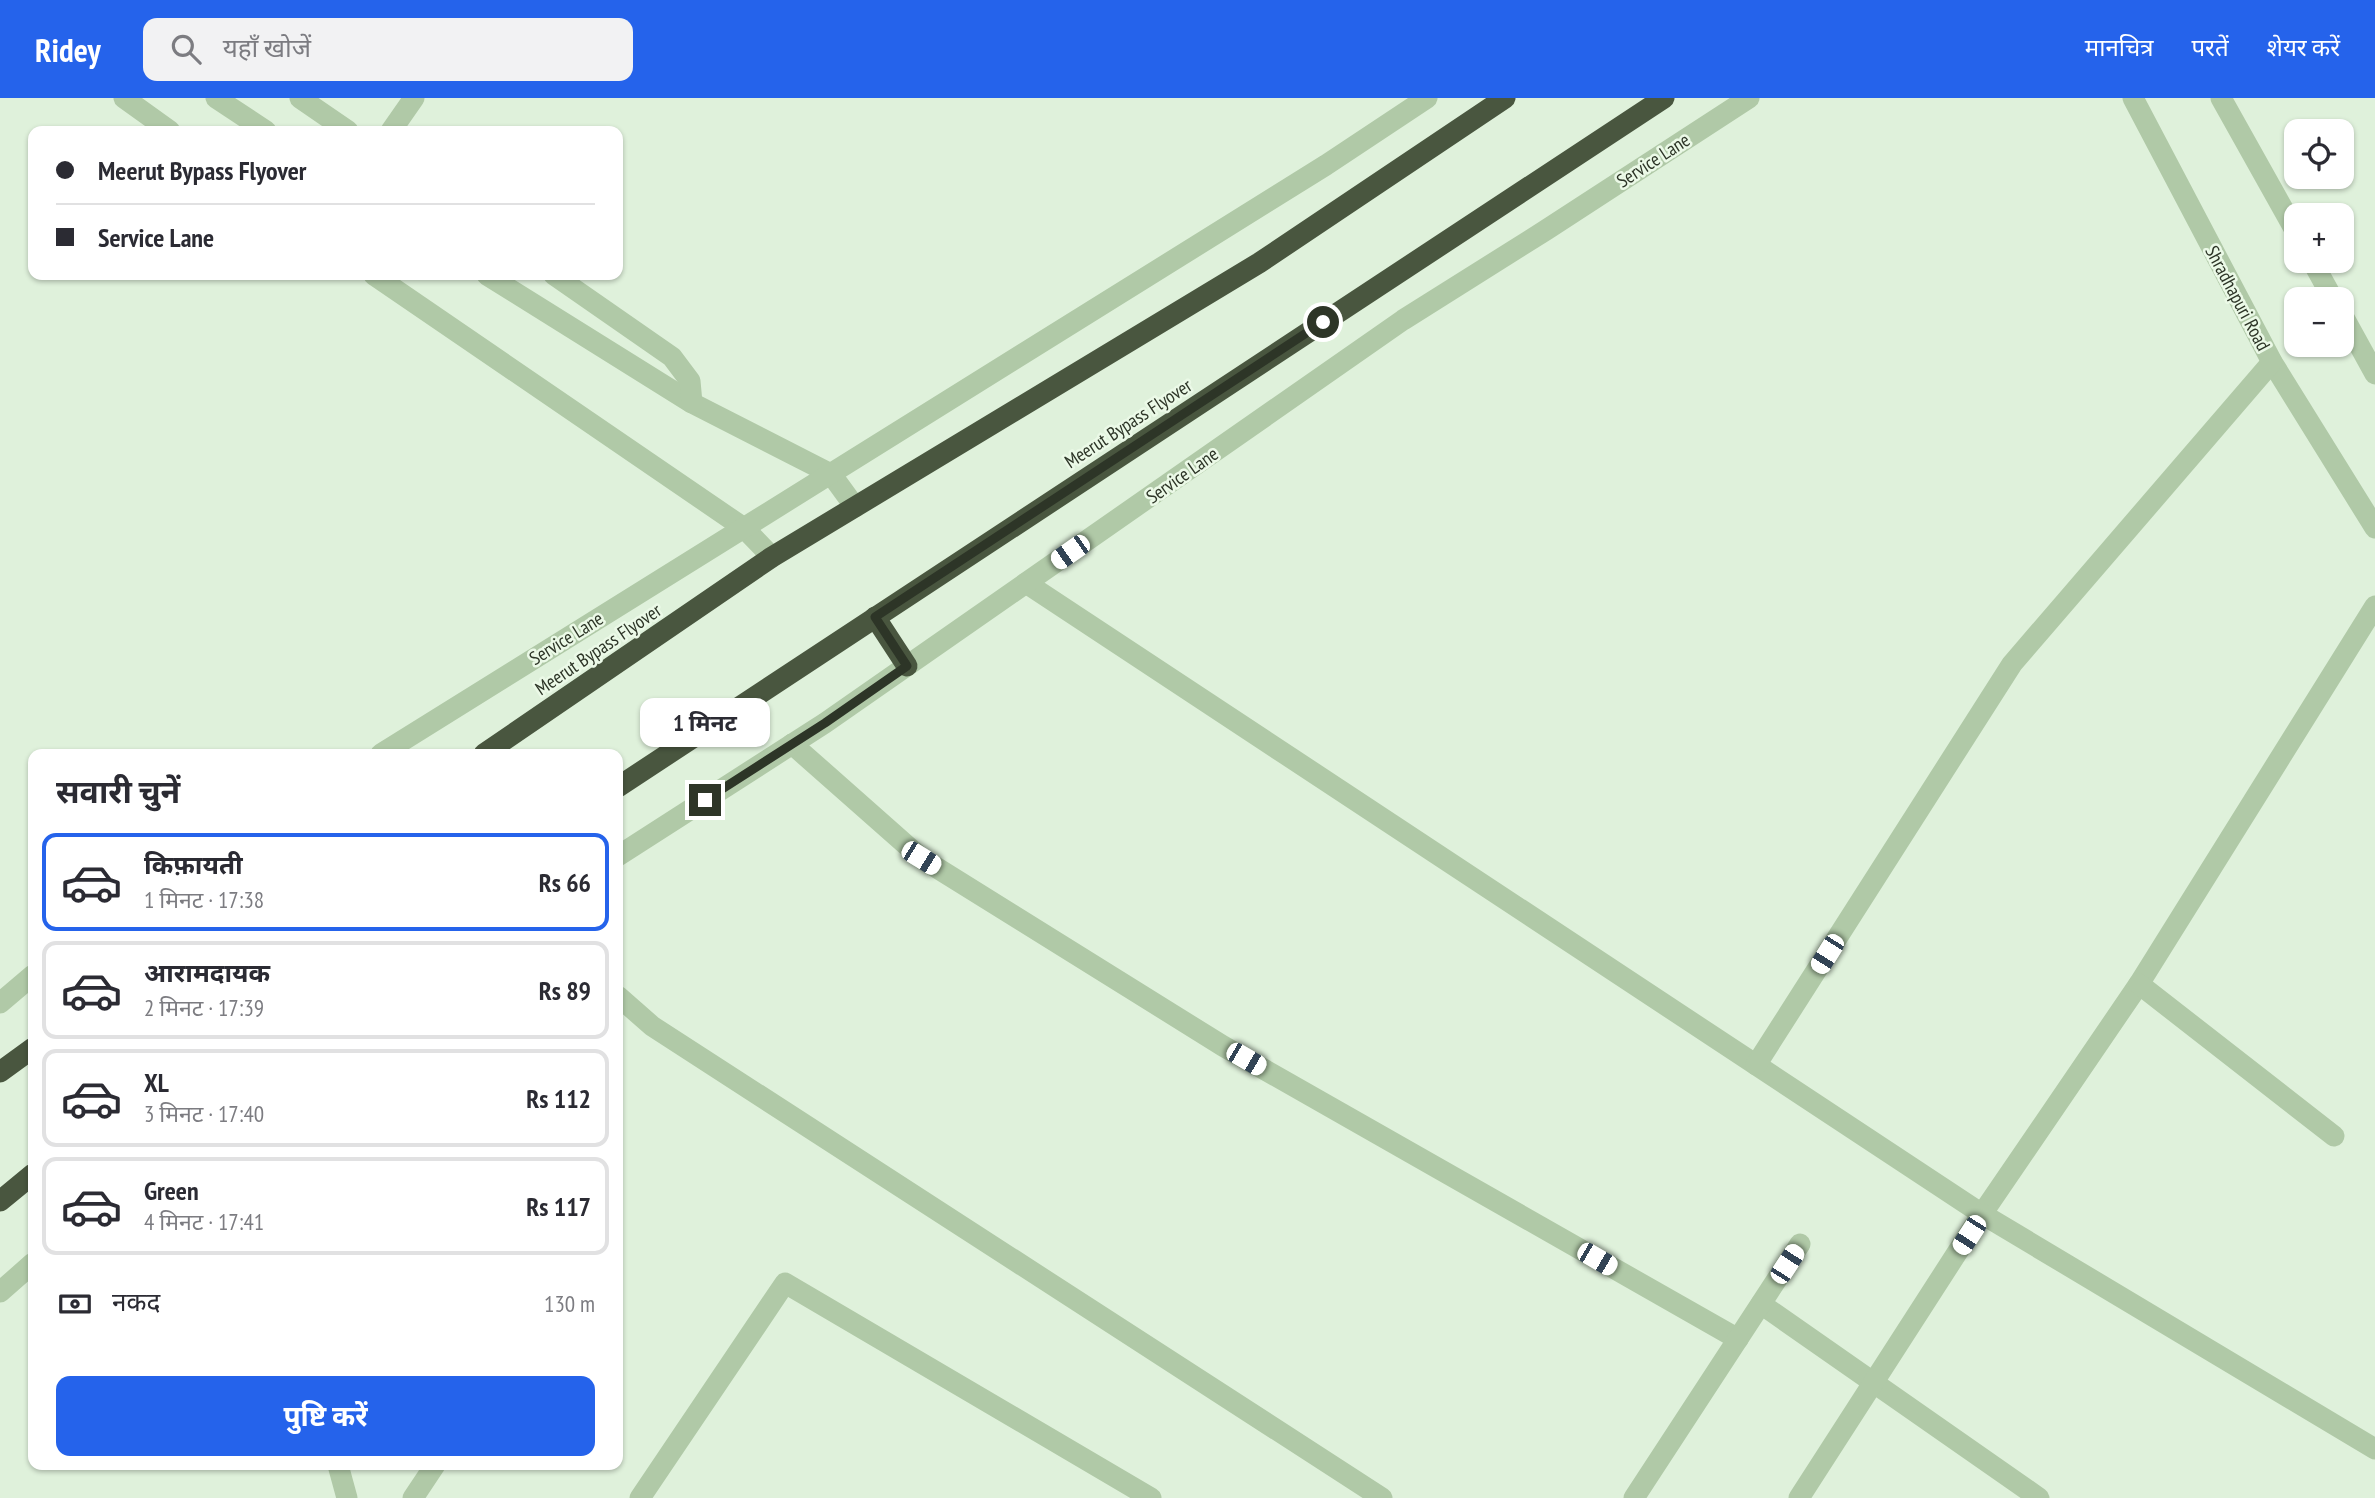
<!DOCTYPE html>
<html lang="hi">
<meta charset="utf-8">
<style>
:root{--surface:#fff;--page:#f2f2f3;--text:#2b2b33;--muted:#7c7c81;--line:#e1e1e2;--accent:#2563eb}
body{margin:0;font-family:"PT Sans Narrow","Noto Sans Devanagari",sans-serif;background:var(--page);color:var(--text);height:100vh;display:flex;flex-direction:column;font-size:26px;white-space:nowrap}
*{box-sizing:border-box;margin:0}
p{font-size:23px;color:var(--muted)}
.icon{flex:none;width:38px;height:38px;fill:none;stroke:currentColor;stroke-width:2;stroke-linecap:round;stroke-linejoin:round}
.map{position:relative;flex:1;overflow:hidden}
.details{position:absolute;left:28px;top:651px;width:595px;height:721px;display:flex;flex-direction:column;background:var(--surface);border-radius:14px;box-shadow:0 2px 5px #0004}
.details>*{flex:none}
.hud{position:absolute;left:28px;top:28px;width:595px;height:154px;border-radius:14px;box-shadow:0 2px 5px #0004;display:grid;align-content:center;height:154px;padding:0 28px;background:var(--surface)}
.buttons{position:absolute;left:2284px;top:21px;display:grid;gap:14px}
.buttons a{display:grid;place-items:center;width:70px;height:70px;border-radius:14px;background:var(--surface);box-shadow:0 2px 5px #0004;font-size:35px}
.end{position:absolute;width:32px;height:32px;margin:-16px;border:9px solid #2d3527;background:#fff;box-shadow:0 0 0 4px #fff}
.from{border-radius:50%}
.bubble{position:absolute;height:49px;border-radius:14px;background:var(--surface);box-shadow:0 2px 5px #0004;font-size:23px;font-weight:700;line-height:49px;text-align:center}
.car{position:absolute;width:21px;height:42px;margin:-21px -10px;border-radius:9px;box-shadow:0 0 5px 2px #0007;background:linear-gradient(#fff 24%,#345 0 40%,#fff 0 76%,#345 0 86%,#fff 0)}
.hud b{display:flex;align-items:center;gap:24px;height:66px;font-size:26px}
.hud b+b{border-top:2px solid var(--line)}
.hud i{width:18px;height:18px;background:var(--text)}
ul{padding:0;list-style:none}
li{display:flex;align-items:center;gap:21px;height:98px;margin:0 14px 10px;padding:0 14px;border:4px solid var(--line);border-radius:14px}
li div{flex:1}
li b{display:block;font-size:26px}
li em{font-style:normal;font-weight:700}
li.selected{border-color:var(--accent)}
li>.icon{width:63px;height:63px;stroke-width:1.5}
h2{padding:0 28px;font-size:32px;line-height:84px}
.pay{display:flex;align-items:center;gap:18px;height:77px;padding:0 28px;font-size:26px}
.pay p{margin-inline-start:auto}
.button{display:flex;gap:14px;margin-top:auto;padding:14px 28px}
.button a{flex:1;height:80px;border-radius:14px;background:var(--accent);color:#fff;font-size:28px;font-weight:700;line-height:80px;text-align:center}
header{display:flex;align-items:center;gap:42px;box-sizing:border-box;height:98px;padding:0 35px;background:var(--accent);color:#fff}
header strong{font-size:33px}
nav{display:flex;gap:38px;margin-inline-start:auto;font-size:24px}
.search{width:490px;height:63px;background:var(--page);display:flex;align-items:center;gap:18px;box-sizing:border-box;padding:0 24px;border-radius:14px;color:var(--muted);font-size:26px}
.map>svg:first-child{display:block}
</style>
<header>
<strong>Ridey</strong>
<div class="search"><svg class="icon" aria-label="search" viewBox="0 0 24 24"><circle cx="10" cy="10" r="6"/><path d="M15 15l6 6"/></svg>यहाँ खोजें</div>
<nav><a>मानचित्र</a><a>परतें</a><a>शेयर करें</a></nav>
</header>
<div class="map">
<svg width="2375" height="1400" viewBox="0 0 2375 1400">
<rect width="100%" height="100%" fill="#dff1db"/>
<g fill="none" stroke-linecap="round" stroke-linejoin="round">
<!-- minor -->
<g stroke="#b0c9a7" stroke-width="21">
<path d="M124,0L170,33"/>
<path d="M216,0L266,33"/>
<path d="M300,0L348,33"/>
<path d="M2133,0L2272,264L2375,430"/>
<path d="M2221,0L2296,134"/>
<path d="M391,33L414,0"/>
<path d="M2312,163L2333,201"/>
<path d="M374,177L744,430L772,459"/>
<path d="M487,177L692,305L831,376L855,409"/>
<path d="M554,177L672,259L690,283L692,305"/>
<path d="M2342,216L2375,276"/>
<path d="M1026,485L1982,1116L2139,886L2375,508"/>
<path d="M792,646L921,760L1223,948L1738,1241"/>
<path d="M381,656L1326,67L1427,0"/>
<path d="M618,758L825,625L1403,222L1546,132L1749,0"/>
<path d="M2139,886L2334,1038"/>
<path d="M618,898L652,928L1382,1400"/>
<path d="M0,905L33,877"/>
<path d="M1756,967L2012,566L2272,264"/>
<path d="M0,1194L33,1165"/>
<path d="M1761,1206L2039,1400"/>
<path d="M338,1367L347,1400"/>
<path d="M413,1400L435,1367"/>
<path d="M640,1400L785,1185L1151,1400"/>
<path d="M1634,1400L1800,1146"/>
<path d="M1799,1400L1982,1116L2375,1351"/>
</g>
<!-- highway -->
<g stroke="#49563f" stroke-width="21">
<path d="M875,519L907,568"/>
<path d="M484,656L772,459L1259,165L1505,0"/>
<path d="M618,689L1664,0"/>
<path d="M0,974L33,950"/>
<path d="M0,1103L33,1076"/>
</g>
</g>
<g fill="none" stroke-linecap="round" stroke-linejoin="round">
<!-- route -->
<path stroke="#2d3527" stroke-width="9" d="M705,702L825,625L907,568L875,519L1323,224"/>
</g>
<g text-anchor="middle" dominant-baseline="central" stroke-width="5" stroke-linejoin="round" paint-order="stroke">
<!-- street labels -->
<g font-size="19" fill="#2d3527" stroke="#ebf9e7">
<text transform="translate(1653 62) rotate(-33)">Service Lane</text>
<text transform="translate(2238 200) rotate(62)">Shradhapuri Road</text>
<text transform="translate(1128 325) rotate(-33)">Meerut Bypass Flyover</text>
<text transform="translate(1182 377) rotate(-35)">Service Lane</text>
<text transform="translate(566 540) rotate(-32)">Service Lane</text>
<text transform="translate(598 551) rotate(-34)">Meerut Bypass Flyover</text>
</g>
</g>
</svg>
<div class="buttons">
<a><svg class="icon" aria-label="locate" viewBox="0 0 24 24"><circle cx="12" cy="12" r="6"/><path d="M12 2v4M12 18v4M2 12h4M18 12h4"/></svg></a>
<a>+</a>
<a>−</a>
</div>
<i class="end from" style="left:1323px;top:224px"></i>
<i class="end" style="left:705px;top:702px"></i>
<div class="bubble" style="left:640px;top:600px;width:130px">1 मिनट</div>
<i class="car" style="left:1070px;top:454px;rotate:235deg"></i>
<i class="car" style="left:921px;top:760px;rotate:122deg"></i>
<i class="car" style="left:1827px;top:856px;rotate:212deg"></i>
<i class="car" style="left:1246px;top:961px;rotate:120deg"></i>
<i class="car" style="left:1969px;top:1137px;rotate:213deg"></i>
<i class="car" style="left:1597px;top:1161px;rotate:120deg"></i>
<i class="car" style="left:1787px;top:1166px;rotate:33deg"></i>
<div class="hud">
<b><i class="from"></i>Meerut Bypass Flyover</b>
<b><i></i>Service Lane</b>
</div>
<section class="details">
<h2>सवारी चुनें</h2>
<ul>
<li class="selected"><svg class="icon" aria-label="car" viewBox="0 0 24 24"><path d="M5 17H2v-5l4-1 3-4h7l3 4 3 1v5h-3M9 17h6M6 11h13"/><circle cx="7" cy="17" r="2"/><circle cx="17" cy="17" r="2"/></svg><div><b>किफ़ायती</b><p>1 मिनट · 17:38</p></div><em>Rs 66</em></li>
<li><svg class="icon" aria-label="car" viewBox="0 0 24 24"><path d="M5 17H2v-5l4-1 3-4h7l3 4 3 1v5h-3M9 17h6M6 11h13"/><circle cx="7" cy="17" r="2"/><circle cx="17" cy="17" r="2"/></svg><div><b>आरामदायक</b><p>2 मिनट · 17:39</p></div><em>Rs 89</em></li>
<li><svg class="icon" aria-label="car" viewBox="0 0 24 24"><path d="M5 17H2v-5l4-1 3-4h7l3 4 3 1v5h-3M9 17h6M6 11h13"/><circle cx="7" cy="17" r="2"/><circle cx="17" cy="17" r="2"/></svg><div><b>XL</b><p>3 मिनट · 17:40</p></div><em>Rs 112</em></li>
<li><svg class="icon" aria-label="car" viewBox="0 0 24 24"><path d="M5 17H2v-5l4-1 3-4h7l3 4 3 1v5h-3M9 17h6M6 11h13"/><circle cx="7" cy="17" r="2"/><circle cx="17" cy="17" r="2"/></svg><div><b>Green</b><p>4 मिनट · 17:41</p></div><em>Rs 117</em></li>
</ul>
<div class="pay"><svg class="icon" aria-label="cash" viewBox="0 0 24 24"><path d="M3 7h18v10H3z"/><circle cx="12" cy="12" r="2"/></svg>नकद<p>130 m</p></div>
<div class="button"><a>पुष्टि करें</a></div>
</section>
</div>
